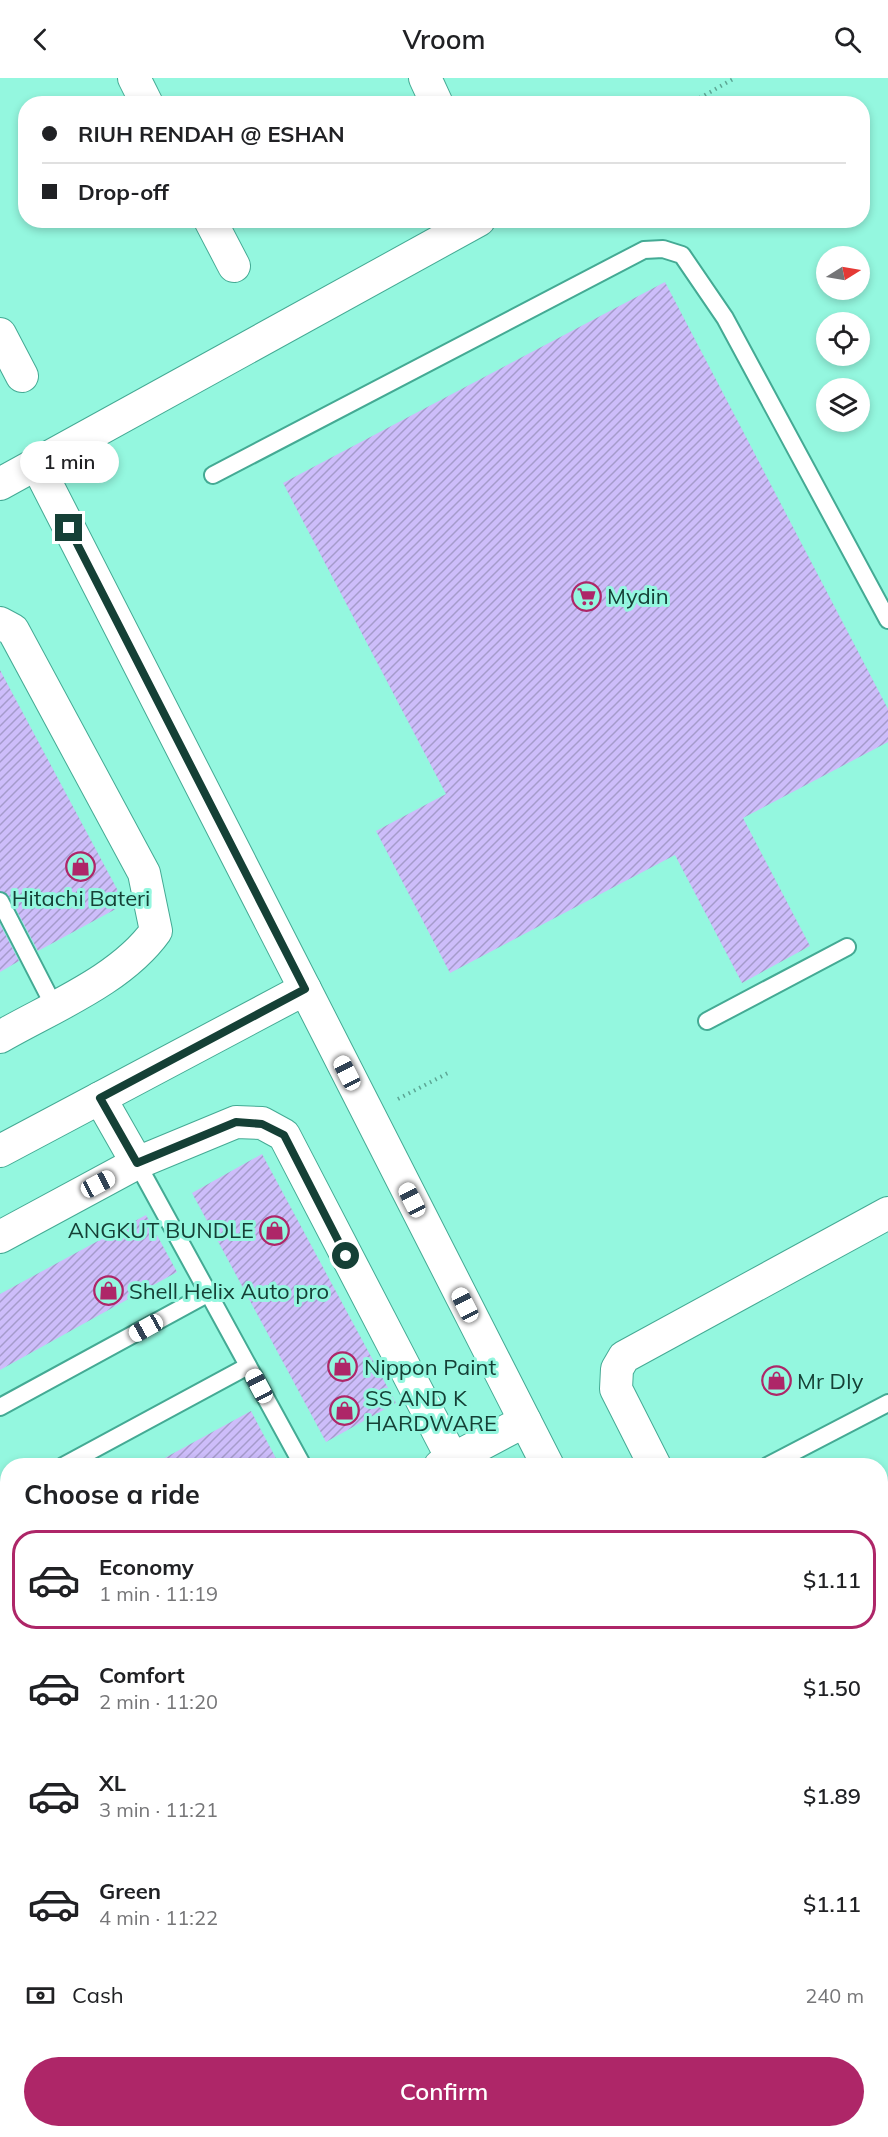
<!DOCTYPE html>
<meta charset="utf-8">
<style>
:root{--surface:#fff;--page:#f6f6f6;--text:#202124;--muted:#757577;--line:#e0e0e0;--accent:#ae2668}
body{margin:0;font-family:Mulish,sans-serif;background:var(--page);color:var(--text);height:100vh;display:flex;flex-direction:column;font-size:22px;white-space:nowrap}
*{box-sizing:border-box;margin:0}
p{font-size:20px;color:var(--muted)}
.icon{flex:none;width:33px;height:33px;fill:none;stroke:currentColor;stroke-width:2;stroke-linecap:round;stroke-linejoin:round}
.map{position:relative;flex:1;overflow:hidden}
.drawer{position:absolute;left:0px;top:1380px;width:888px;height:680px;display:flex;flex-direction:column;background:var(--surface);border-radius:24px 24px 0 0;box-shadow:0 3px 9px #0003}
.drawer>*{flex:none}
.hud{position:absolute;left:18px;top:18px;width:852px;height:132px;border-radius:24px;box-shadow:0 3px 9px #0003;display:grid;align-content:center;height:132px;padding:0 24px;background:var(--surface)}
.needle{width:39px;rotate:79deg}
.fabs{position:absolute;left:816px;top:168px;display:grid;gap:12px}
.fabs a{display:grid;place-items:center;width:54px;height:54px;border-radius:50%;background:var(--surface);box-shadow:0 3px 9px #0003;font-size:30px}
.end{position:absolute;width:27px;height:27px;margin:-14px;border:8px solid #154036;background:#fff;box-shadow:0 0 0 3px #fff}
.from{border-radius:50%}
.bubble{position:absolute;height:42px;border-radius:21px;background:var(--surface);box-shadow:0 3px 9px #0003;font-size:20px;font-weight:600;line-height:42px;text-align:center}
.car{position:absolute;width:18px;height:36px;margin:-18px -9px;border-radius:8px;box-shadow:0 0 4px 2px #0007;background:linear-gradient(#fff 24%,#345 0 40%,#fff 0 76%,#345 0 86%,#fff 0)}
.hud b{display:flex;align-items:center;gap:21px;height:57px;font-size:22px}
.hud b+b{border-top:2px solid var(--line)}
.hud i{width:15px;height:15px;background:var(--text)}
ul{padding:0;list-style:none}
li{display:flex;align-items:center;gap:18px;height:99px;margin:0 12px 9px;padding:0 12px;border:3px solid transparent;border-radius:24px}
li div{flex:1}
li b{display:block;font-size:22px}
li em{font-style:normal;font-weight:600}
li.current{border-color:var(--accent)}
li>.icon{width:54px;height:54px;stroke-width:1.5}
h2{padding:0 24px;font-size:27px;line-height:72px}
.pay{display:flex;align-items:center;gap:15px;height:66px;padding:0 24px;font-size:22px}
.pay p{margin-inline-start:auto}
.primary-button{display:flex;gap:12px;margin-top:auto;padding:12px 24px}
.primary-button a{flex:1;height:69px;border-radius:36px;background:var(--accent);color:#fff;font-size:24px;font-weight:600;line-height:69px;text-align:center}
header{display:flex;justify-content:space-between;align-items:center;height:78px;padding:0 24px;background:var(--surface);font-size:27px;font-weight:600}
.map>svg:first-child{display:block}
</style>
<header><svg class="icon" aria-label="back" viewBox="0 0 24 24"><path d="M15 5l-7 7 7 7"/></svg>Vroom<svg class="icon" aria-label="search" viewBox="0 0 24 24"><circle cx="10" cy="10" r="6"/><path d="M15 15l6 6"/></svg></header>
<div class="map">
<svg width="888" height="2059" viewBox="0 0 888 2059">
<defs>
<pattern id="building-hatch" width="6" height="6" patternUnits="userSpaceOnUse" patternTransform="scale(1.5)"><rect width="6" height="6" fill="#cdbdfa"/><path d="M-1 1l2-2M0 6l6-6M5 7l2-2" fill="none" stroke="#a59bcb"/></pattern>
</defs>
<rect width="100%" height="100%" fill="#94f7df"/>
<!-- building -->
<g fill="url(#building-hatch)">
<path d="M665,204L888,631V664L743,740L810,868L742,905L675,777L450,895L376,753L446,716L283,405Z"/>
<path d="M0,592L125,826L38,873L9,818L0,813Z"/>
<path d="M0,846L19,883L0,894Z"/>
<path d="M262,1076L396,1325L326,1364L192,1115Z"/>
<path d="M146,1137L177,1194L0,1292V1216Z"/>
<path d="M251,1333L280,1388H150Z"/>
</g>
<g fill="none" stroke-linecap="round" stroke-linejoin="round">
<defs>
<g id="service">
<path d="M213,397L644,172L663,171L682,177L725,240L888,542"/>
<path d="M0,823L54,928"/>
<path d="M707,943L847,869"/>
<path d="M137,1085L303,1388"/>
<path d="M0,1329L209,1215"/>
<path d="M63,1388L248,1288"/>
<path d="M767,1388L888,1325"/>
<path d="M0,1421L8,1417"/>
<path d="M0,1793L8,1789"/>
<path d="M851,2052L855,2059"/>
</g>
<g id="minor">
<path d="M134,0L147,26"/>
<path d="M425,0L437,26"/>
<path d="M210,142L234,188"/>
<path d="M0,256L22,298"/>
<path d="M0,406L479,142"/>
<path d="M0,545L13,552L144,795L156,853C121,902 52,929 0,959"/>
<path d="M305,911L548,1388"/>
<path d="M100,1020L137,1085"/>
<path d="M0,1073L305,911L37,387"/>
<path d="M0,1159L137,1085L236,1044L262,1045L284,1057L456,1388"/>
<path d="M440,1388L525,1343"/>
<path d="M655,1388L616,1311L617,1291L624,1279L888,1135"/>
<path d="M880,1514L888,1510"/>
<path d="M0,1617L8,1613"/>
<path d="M0,1985L8,1981"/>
</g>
<g id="secondary">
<path d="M880,1717L888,1713"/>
<path d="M244,2059L257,2052"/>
</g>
</defs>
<!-- service casing -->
<use href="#service" stroke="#44aa94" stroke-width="20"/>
<!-- minor casing -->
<use href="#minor" stroke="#44aa94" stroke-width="34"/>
<!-- secondary casing -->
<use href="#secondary" stroke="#44aa94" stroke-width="36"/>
<!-- path -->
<g stroke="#5ca694" stroke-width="4" stroke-dasharray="1.5 4.5" stroke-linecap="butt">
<path d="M689,26L735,0"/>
<path d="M398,1021L448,995"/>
</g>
<!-- service -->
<use href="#service" stroke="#fff" stroke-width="16"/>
<!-- minor -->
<use href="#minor" stroke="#fff" stroke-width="32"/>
<!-- secondary -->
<use href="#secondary" stroke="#fff" stroke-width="33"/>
</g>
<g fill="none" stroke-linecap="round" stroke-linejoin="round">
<!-- route -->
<path stroke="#154036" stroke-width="8" d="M69,450L305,911L100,1020L137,1085L236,1044L262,1046L284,1057L346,1178"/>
</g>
<!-- icons -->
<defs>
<symbol id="supermarket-ring" viewBox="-11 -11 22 22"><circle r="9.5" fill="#94f7df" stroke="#ae2668" stroke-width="1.5"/><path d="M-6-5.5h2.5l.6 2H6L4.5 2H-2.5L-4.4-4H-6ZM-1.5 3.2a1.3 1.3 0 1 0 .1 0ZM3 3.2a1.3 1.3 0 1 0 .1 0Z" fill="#ae2668"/></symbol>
<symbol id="shop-ring" viewBox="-11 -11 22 22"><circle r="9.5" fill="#94f7df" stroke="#ae2668" stroke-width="1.5"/><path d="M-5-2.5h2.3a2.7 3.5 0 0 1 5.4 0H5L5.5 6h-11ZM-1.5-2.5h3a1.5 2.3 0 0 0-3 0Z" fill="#ae2668"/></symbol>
</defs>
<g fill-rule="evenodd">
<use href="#supermarket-ring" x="570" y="502" width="33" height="33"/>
<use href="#shop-ring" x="64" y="772" width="33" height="33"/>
<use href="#shop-ring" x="258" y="1136" width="33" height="33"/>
<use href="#shop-ring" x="92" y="1196" width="33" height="33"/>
<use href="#shop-ring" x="326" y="1272" width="33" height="33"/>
<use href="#shop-ring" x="760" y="1286" width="33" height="33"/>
<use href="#shop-ring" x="328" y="1316" width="33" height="33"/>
</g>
<g text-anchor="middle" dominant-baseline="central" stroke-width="6" stroke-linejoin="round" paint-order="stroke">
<!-- poi labels -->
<g font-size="22" fill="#154036" stroke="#94f7df" text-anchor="start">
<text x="607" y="518">Mydin</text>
<text x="81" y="820" text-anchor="middle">Hitachi Bateri</text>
<text x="254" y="1152" text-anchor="end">ANGKUT BUNDLE</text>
<text x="129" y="1213">Shell Helix Auto pro</text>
<text x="364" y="1289">Nippon Paint</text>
<text x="797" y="1303">Mr DIy</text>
<text x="365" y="1320">SS AND K<tspan x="365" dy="25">HARDWARE</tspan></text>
</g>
</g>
</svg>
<div class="fabs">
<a><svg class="needle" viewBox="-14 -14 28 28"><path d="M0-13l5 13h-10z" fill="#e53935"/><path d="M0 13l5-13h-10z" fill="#757577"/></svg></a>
<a><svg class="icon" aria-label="locate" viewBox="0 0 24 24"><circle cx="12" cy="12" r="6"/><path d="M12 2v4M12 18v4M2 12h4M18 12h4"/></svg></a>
<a><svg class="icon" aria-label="layers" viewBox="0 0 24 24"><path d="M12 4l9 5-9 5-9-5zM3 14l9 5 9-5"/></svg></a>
</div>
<i class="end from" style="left:346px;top:1178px"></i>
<i class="end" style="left:69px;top:450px"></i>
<div class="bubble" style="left:20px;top:363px;width:99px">1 min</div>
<i class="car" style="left:347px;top:995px;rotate:333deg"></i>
<i class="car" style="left:98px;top:1106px;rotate:62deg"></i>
<i class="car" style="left:412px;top:1122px;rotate:333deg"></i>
<i class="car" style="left:465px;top:1227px;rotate:333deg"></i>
<i class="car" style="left:146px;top:1250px;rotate:241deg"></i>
<i class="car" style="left:259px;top:1308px;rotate:332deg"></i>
<div class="hud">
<b><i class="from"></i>RIUH RENDAH @ ESHAN</b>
<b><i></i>Drop-off</b>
</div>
<section class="drawer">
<h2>Choose a ride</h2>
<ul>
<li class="current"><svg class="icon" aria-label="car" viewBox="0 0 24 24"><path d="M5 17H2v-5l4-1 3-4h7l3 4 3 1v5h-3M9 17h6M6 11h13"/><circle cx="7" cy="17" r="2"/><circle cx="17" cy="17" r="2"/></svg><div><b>Economy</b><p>1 min · 11:19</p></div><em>$1.11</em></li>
<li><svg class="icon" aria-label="car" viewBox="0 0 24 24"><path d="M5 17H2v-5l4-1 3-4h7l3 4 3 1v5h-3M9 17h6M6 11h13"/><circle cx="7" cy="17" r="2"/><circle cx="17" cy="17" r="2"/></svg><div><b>Comfort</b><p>2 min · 11:20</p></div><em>$1.50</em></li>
<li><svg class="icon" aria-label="car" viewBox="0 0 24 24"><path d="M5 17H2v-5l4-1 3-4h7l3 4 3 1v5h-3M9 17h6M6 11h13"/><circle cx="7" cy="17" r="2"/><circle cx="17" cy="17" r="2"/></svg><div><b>XL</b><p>3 min · 11:21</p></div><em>$1.89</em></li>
<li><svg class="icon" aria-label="car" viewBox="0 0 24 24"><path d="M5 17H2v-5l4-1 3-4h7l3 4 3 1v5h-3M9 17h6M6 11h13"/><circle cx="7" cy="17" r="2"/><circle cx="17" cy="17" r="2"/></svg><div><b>Green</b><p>4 min · 11:22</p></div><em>$1.11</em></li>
</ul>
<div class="pay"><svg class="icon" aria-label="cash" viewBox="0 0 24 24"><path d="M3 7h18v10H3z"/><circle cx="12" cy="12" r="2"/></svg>Cash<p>240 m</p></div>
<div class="primary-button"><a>Confirm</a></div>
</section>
</div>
